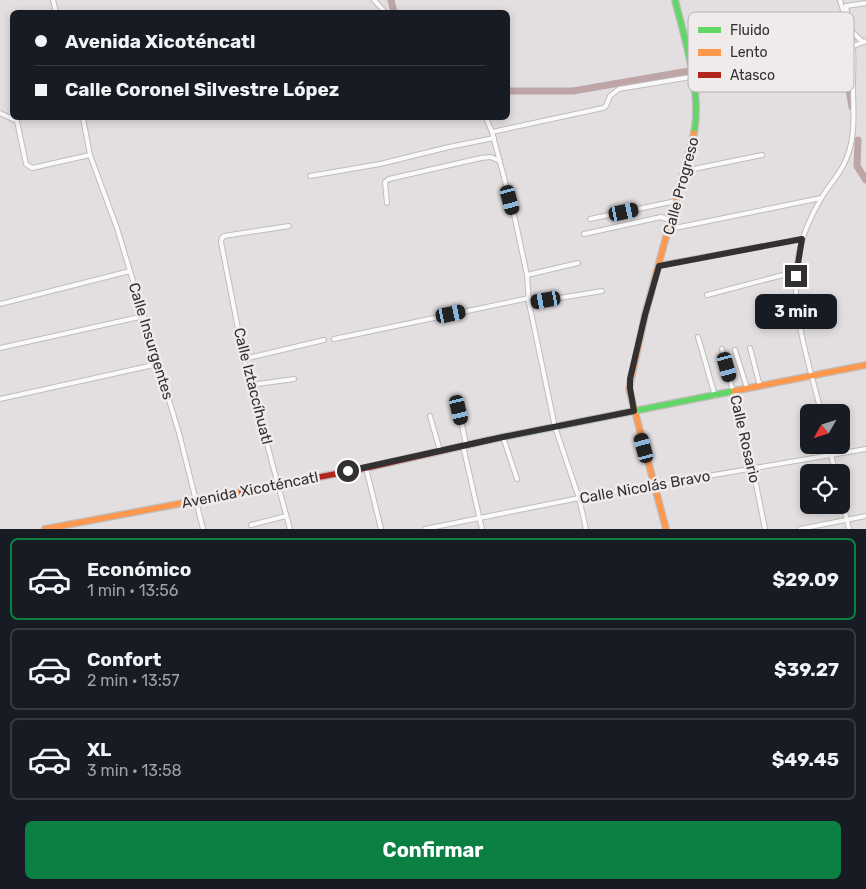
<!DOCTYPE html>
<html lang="es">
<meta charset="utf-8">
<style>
:root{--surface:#171b24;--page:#242831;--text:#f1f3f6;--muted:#9ea1a6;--line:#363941;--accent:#0b8043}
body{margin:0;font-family:Rubik,sans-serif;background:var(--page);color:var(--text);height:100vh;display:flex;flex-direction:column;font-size:19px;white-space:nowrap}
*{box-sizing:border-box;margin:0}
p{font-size:16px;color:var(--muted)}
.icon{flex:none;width:28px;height:28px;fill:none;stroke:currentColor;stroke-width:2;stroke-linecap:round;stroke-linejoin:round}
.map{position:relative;height:529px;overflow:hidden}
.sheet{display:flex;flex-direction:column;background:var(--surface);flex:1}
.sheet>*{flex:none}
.hud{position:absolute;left:10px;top:10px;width:500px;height:110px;border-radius:8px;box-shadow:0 2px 8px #0003;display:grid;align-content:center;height:110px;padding:0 25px;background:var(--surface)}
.needle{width:32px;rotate:231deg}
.fabs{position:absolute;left:800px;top:404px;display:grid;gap:10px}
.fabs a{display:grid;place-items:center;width:50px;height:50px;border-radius:8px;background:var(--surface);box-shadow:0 2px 8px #0003;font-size:25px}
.end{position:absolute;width:22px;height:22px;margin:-11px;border:6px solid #323030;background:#fff;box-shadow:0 0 0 2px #fff}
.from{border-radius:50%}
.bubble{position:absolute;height:35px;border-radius:8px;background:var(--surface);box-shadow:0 2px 8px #0003;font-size:16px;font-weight:700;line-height:35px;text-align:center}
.car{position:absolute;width:15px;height:30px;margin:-15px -8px;border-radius:6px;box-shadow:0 0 4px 1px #0007;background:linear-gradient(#222 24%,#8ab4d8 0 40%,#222 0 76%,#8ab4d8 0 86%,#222 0)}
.hud b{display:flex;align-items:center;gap:18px;height:48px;font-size:19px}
.hud b+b{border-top:1px solid var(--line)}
.hud i{width:12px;height:12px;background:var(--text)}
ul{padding:9px 0 0;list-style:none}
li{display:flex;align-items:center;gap:15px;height:82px;margin:0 10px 8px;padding:0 15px;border:2px solid var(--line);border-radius:8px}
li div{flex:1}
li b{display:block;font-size:19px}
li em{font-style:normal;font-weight:700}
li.selected{border-color:var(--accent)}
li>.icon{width:45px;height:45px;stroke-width:1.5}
.button{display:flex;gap:10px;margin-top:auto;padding:10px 25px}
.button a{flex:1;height:58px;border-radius:8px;background:var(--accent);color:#fff;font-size:20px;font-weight:700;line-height:58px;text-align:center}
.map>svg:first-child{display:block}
</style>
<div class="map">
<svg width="866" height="529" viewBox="0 0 866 529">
<rect width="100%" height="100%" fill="#e3dedf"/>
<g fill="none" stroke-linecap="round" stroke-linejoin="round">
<!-- river -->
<g stroke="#bda5a8" stroke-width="7">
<path d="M391,0L394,12"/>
<path d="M508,91H573L833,46L842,48L852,107"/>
<path d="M858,140L857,166L866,180"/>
</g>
<defs>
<g id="street">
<path d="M53,0L56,12"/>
<path d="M374,0L385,12"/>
<path d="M849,22L846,6L866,3"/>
<path d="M851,31L862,41"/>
<path d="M853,46L866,41"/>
<path d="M0,113L17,121L26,164L32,168L90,155"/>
<path d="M83,118L90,155L117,228L179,433L203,529"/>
<path d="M486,118L492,132L515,219L527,275L529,303L555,427L579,498L586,529"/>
<path d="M492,132L603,108L606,106L610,96L619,89L691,77"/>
<path d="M684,171L762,155"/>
<path d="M310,176L380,164L449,147L494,138"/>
<path d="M387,203L385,182L389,179L481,158L491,157L500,161"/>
<path d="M590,219L676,201"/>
<path d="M289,226L224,236L222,238L221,242L244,359L290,529"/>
<path d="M670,229L821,198"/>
<path d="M584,234L661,217L672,221"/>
<path d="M659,265L802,239"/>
<path d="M527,275L578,263"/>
<path d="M707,295L783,275L796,276"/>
<path d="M529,303L602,291"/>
<path d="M0,304L130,271"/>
<path d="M698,337L715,396"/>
<path d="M334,339L529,298"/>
<path d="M0,348L144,316"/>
<path d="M750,348L760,386"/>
<path d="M722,349L753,469L765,529"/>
<path d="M735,350L747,388"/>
<path d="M244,359L324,340"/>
<path d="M251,385L294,379"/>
<path d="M0,399L158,364"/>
<path d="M459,410L466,445"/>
<path d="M821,412C809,362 789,309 798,257C802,236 811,215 822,197C828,187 837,177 843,166C857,140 853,113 853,85C853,67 855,49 851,32C849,21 842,11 840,0"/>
<path d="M430,416L440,451"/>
<path d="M503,437L517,479"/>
<path d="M829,445L835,472"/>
<path d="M463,446L482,529"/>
<path d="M366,468L381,529"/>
<path d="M841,496L849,529"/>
<path d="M251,525L286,516"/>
<path d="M425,529L579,498L866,449"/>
<path d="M800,529L866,516"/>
</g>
<g id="fast">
<path d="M675,0C685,40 702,92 694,133"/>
<path d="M489,440L734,391"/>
</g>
<g id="slow">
<path d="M734,391L866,365"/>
<path d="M45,529L242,492"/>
<path d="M666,529L629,389L645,315L694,133"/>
</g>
<path id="jam" d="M242,492L366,468L489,440"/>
</defs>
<!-- street casing -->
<use href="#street" stroke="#bfbcbc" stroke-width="6"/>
<!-- fast casing -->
<use href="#fast" stroke="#bfbcbc" stroke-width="8"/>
<!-- slow casing -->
<use href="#slow" stroke="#bfbcbc" stroke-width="8"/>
<!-- jam casing -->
<use href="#jam" stroke="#bfbcbc" stroke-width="8"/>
<!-- street -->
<use href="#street" stroke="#fbfafa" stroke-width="4"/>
<!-- fast -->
<use href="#fast" stroke="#63d668" stroke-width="5.5"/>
<!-- slow -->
<use href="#slow" stroke="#ff974d" stroke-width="5.5"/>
<!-- jam -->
<use href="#jam" stroke="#b3261e" stroke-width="5.5"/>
</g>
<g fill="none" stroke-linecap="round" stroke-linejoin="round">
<!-- route -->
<path stroke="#323030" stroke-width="6" d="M348,471L503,437L634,411L630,388V379L645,315L659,266L802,239L796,276"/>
</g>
<g text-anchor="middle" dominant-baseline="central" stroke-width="5" stroke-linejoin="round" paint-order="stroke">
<!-- street labels -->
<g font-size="15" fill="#323030" stroke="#f1eaeb">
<text transform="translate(681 186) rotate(-75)">Calle Progreso</text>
<text transform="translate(151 341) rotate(73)">Calle Insurgentes</text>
<text transform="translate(253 386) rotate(76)">Calle Iztaccíhuatl</text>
<text transform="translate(745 439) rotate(77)">Calle Rosario</text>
<text transform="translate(645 487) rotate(-10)">Calle Nicolás Bravo</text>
<text transform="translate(250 490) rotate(-11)">Avenida Xicoténcatl</text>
</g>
</g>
<!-- legend -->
<rect x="688" y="12" width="166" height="80" rx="8" fill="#f1eaeb" stroke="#b8b2b3" stroke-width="1"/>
<rect x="698" y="27" width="23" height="6" fill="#63d668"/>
<rect x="698" y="49" width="23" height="7" fill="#ff974d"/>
<rect x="698" y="72" width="23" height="6" fill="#b3261e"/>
<g font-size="14" fill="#323030">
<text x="730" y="35">Fluido</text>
<text x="730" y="57">Lento</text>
<text x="730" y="80">Atasco</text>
</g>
</svg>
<div class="fabs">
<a><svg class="needle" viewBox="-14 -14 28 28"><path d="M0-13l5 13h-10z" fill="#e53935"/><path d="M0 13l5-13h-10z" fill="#9ea1a6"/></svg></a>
<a><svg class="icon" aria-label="locate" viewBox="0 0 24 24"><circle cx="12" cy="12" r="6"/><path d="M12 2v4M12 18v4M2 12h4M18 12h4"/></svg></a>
</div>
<i class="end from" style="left:348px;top:471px"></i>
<i class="end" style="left:796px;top:276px"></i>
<div class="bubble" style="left:755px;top:294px;width:82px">3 min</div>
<i class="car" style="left:510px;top:200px;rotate:165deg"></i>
<i class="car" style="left:624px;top:212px;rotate:78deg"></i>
<i class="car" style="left:546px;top:300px;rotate:260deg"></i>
<i class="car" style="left:451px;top:314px;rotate:78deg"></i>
<i class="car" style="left:727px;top:367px;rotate:165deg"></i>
<i class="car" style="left:459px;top:410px;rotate:167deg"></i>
<i class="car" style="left:644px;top:448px;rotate:345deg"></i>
<div class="hud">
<b><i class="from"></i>Avenida Xicoténcatl</b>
<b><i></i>Calle Coronel Silvestre López</b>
</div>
</div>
<section class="sheet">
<ul>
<li class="selected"><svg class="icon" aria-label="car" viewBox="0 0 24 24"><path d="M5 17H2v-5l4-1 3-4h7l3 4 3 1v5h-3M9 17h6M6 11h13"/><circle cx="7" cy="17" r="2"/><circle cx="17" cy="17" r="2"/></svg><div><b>Económico</b><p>1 min · 13:56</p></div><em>$29.09</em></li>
<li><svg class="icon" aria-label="car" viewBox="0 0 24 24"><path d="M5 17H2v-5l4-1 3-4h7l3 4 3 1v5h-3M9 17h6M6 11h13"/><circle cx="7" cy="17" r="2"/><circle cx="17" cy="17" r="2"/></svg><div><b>Confort</b><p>2 min · 13:57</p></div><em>$39.27</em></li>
<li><svg class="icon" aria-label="car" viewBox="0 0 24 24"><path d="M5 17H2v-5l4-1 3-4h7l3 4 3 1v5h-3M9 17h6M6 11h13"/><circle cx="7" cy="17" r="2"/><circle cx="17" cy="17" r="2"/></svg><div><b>XL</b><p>3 min · 13:58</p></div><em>$49.45</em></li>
</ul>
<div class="button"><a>Confirmar</a></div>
</section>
